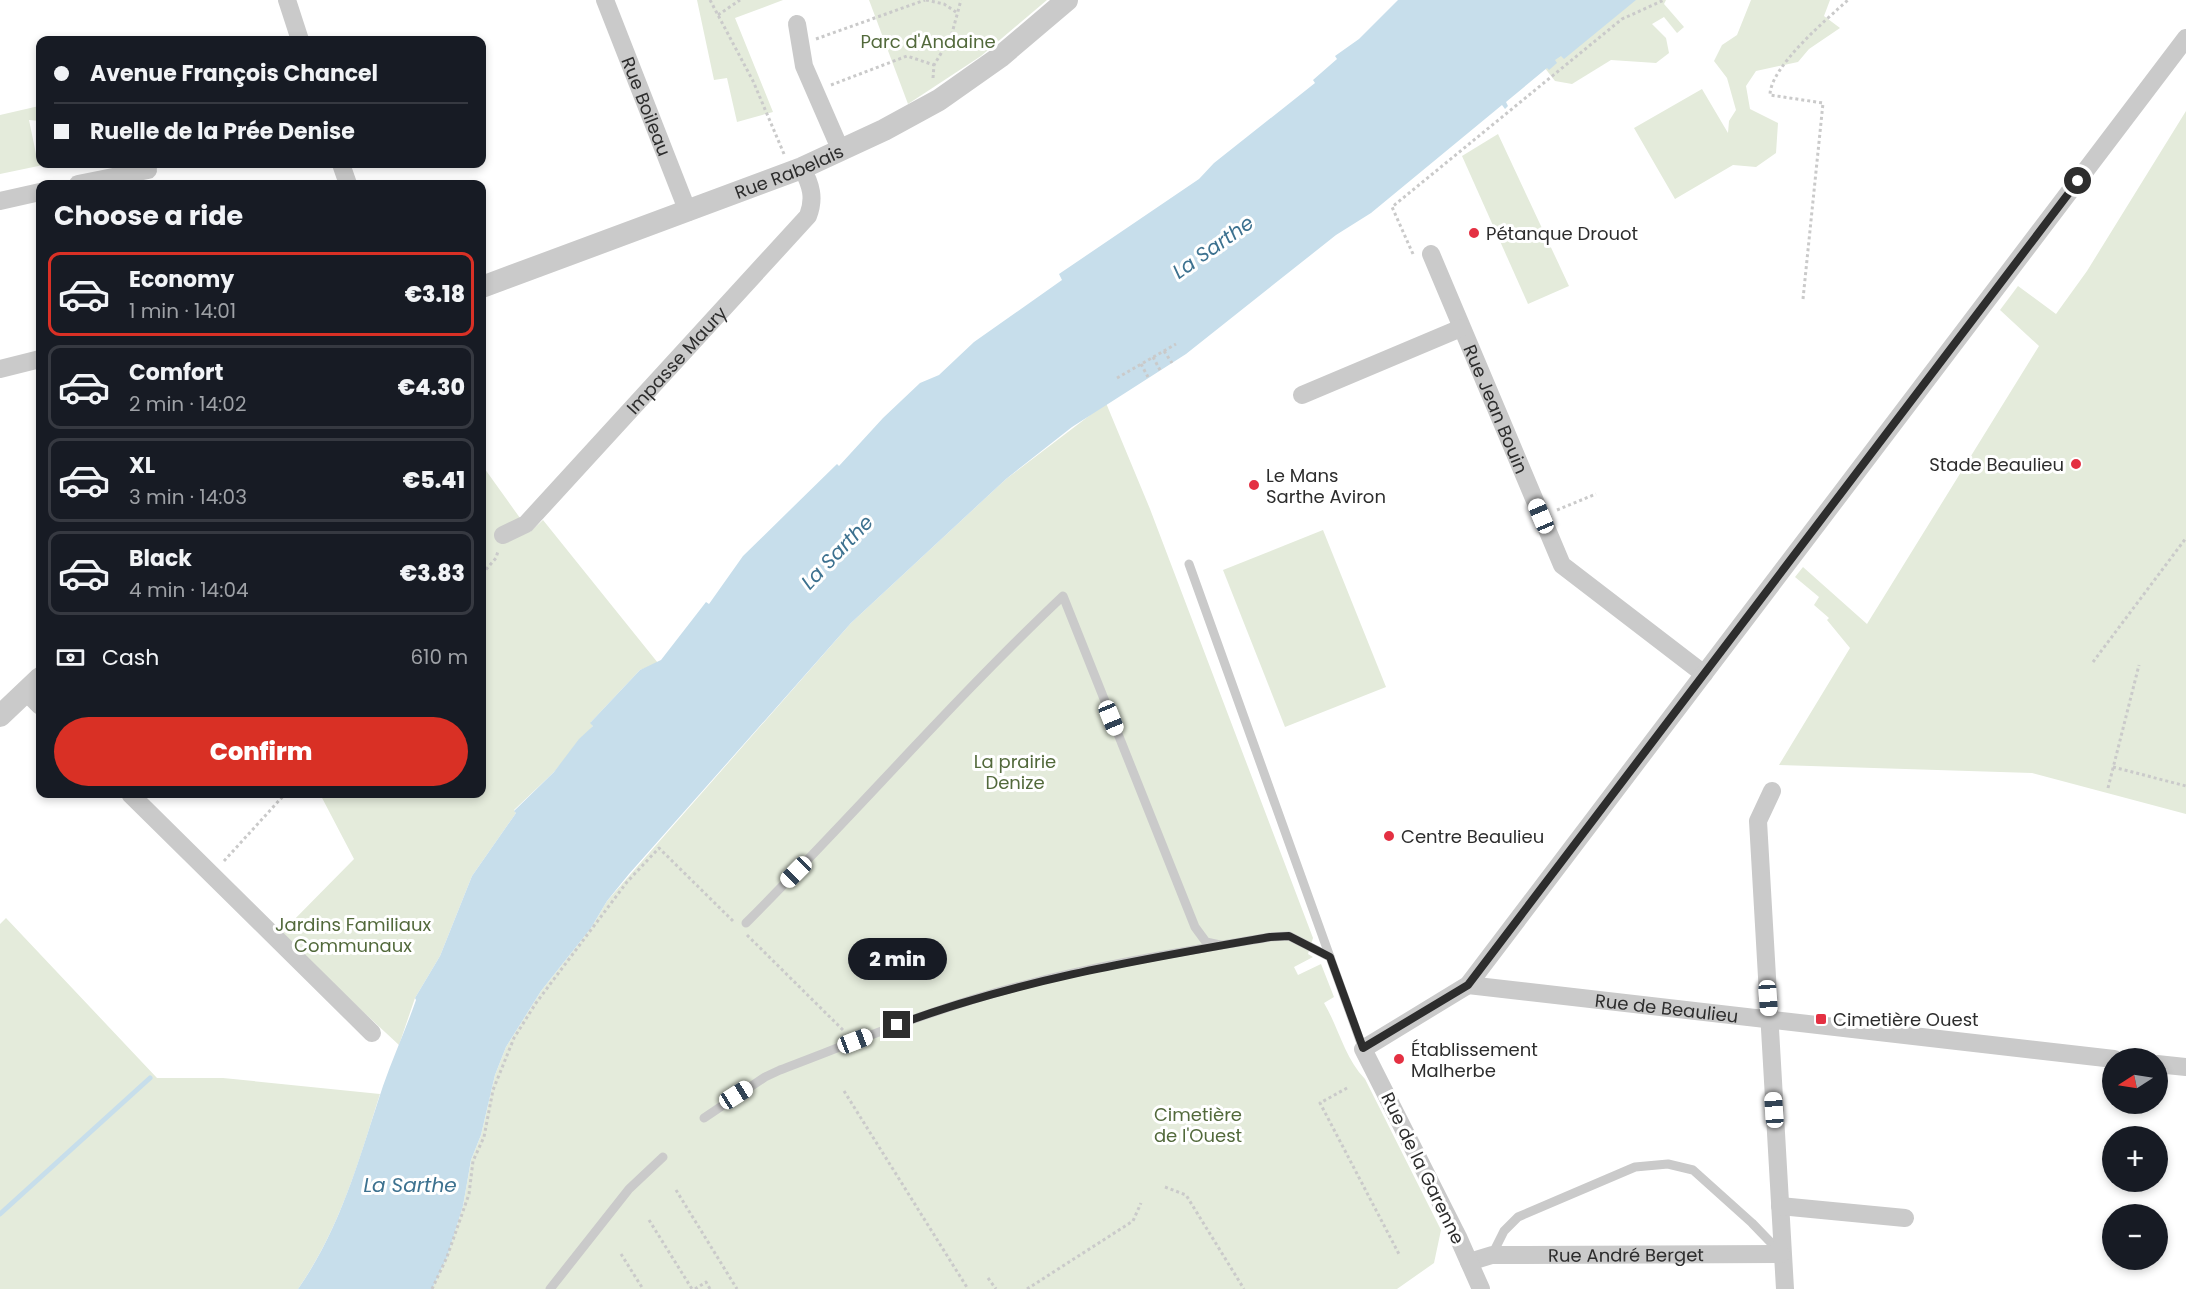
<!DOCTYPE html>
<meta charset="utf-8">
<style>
:root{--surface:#171b24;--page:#20242c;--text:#f1f3f6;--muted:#9ea1a6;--line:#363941;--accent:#d93025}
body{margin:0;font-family:Poppins,sans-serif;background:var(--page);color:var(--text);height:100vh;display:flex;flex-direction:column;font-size:22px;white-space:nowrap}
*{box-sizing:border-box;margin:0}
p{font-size:20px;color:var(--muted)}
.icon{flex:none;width:33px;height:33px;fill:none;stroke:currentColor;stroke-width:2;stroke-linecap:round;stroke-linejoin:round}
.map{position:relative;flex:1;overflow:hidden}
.drawer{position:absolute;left:36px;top:180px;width:450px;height:618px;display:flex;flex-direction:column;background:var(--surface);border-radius:12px;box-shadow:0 3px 9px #0003}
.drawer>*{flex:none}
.banner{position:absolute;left:36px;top:36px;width:450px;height:132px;border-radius:12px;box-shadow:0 3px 9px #0003;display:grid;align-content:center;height:132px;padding:0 18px;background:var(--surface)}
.needle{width:39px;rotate:258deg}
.fabs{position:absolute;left:2102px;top:1048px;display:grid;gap:12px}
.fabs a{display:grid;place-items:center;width:66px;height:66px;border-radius:50%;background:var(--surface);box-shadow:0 3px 9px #0003;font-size:30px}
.end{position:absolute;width:27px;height:27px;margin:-14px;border:8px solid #2d2d2d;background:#fff;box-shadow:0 0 0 3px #fff}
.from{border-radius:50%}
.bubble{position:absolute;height:42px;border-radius:21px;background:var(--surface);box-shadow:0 3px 9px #0003;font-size:20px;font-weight:800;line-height:42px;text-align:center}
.car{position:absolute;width:18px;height:36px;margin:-18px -9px;border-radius:8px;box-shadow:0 0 4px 2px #0007;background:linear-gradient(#fff 24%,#345 0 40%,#fff 0 76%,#345 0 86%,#fff 0)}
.banner b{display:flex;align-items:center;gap:21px;height:57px;font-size:22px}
.banner b+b{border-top:2px solid var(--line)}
.banner i{width:15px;height:15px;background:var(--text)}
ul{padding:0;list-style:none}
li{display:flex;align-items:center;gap:18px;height:84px;margin:0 12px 9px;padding:0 6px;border:3px solid var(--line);border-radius:12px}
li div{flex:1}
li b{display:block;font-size:22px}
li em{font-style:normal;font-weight:800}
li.current{border-color:var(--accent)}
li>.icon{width:54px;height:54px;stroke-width:1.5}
h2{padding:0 18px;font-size:27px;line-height:72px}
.pay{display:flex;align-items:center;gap:15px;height:66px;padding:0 18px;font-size:22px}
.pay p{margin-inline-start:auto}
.action{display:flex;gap:12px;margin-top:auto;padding:12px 18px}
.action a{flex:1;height:69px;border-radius:36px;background:var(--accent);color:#fff;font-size:24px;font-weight:800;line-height:69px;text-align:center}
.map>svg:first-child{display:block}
</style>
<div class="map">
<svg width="2186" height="1289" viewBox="0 0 2186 1289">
<rect width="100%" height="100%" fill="#fff"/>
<!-- green -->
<g fill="#e4ebdb">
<path d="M697,0H783L735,18L773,112L737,122L727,78L714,80Z"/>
<path d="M869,0H1047L981,56L908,104Z"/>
<path d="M1620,0H1666L1664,4L1684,27L1677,33L1664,17L1652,24L1666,38L1669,53L1656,63L1611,60L1572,84L1555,81L1541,63Z"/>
<path d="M1751,0H1830L1824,16L1840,28L1809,49L1798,62L1756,71L1746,86L1750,109L1778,123L1776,153L1756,167L1733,165L1675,199L1634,128L1702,89L1728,133L1729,121L1736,110L1727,78L1714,61L1722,45L1737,35Z"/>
<path d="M39,106L40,121L29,120L36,154L40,155V164H48L0,174V115Z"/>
<path d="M2186,111V814L2032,773L1779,765L1850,648L1827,620L1829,618L1814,605L1819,597L1795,577L1803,567L1867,624L2039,346L2000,310L2018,286L2056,314L2087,271Z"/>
<path d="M1498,134L1569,286L1528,304L1462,156Z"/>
<path d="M1106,403L1150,509L1313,938L1308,954L1313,957L1294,967L1298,975L1321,964L1334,997L1324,1003C1339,1028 1344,1057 1365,1079L1441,1230L1434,1263L1397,1289H432L447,1257L463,1206L471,1160L481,1135L495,1075L506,1047L541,991L591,928L607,901L851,623L1006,479Z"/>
<path d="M482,465L530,532L543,520L658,663L640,670L591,722L593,726L554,772L514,810L516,813L472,876L440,956L415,998L399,1045L318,970L282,932L354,859L320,794H482Z"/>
<path d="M1323,530L1386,687L1285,727L1223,570Z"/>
<path d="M6,918L157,1078H223L380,1094C358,1164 340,1228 298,1289H0V924Z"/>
</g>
<!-- water -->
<path fill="#c7deeb" d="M1398,0H1636L1564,59L1561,56L1555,60L1557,63L1549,70L1547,68L1506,102L1508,106L1505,109L1502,105L1371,213L1336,235L1186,354L1072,427L1006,479L851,623L629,874L607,901L591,928L541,991L506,1047L495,1075L481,1135L471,1160L463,1206L447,1257L432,1289H298C342,1226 359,1158 383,1086C393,1057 406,1029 416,1000L415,998L440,956L472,876L516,813L514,811L554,772L579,739L593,726L590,723L640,670L661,660L706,602L709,604L743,556L837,464L839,466L883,418L920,383L939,375L974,342L1062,280L1059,274L1199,179L1214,163L1315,83L1313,80L1337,59L1335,56L1359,39Z"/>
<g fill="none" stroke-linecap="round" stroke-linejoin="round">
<!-- stream -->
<path stroke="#c7deeb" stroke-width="5" d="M0,1214L150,1078"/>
<!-- path -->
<g stroke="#cacaca" stroke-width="3" stroke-dasharray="3 3" stroke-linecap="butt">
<path d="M710,0L753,81L784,154"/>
<path d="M926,0L944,4L956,12"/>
<path d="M718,15L740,0"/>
<path d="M816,39L925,0"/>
<path d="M933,78L934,65L951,37L961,0"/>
<path d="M831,85L907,56L934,65"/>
<path d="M1413,254L1392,207L1622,19L1664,0"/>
<path d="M1803,299L1823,103L1770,95C1770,67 1827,19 1848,0"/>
<path d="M1164,351L1172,363"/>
<path d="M1153,357L1160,370"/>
<path d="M1141,364L1148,377"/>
<path d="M1117,378L1176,344"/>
<path d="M1557,510L1596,494"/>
<path d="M482,574L496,558L498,551"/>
<path d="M2093,662L2186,538"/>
<path d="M2113,767L2186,786"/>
<path d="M2108,788L2139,665"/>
<path d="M224,861L285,794"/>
<path d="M747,935L845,1032"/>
<path d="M1347,1088L1320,1103L1400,1256"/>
<path d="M844,1091L968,1289"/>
<path d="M1165,1187L1186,1195L1244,1289"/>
<path d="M676,1190L737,1289"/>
<path d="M649,1220L692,1289"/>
<path d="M621,1254L643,1289"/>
<path d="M988,1278L996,1289"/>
<path d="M432,1289L447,1257L469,1194L473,1161L484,1137L493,1090L514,1038L536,1003L627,882L659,848L734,922"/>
<path d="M695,1289L706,1282L710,1289"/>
<path d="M1027,1289L1133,1221L1141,1203"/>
</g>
<!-- service -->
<g stroke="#cacaca" stroke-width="9">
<path d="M1189,564L1363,1049"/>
<path d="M746,923C854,815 953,700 1063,596L1195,927L1206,942L1220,945"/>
<path d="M704,1118L765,1077L780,1070C859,1040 938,1007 1020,986C1102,964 1187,951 1270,937L1289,936L1330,957"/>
<path d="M1492,1255L1504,1231L1518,1217L1635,1167L1668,1164L1693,1170L1752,1223L1780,1252"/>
<path d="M550,1289L629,1189L663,1157"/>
</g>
<!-- minor -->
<g stroke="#cacaca" stroke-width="18">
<path d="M287,0L300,40"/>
<path id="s1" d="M605,0L688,212"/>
<path d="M797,24L804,66L841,151"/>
<path d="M341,164L348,184"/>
<path d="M78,184L148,170"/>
<path d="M0,201L40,192"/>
<path id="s2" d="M1431,254L1562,565L1704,674"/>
<path d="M0,369L40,359"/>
<path d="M1302,395L1461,328"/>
<path id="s3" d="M503,535L526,524L808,216C815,198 811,185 802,168"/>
<path d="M26,692L40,706"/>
<path d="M1772,791L1758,821L1785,1289"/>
<path d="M130,794L372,1033"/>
<path id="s4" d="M1468,985L2114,1059"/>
<path d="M2157,1064L2186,1067"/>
<path d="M1780,1206L1905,1218"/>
<path id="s5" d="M1469,1262L1492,1255L1781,1254"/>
<path d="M1481,1289L1458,1237L1363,1049L1468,985L2186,38"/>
</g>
<!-- tertiary -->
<g stroke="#cacaca" stroke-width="22">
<path id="s6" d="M482,287L802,168L884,130L939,100L1000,57L1067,0"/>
<path d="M0,716L40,678"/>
</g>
</g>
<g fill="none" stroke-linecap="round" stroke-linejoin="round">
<!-- route -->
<path stroke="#2d2d2d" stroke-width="8" d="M897,1025C1017,980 1144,959 1270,937L1289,936L1330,957L1363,1048L1468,985L2078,181"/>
</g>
<!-- markers -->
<g fill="#e43042" stroke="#fff" stroke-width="2">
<circle cx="1474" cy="233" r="6"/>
<circle cx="2076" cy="464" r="6"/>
<circle cx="1254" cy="485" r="6"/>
<circle cx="1389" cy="836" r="6"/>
<rect x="1815" y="1013" width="12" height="12" rx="3"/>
<circle cx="1399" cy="1059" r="6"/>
</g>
<g text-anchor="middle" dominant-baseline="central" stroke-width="6" stroke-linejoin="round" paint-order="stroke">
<!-- park labels -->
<g font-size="18" fill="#52693b" stroke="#fff">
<text x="928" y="41">Parc d'Andaine</text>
<text x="1015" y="761">La prairie<tspan x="1015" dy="21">Denize</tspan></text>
<text x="353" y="924">Jardins Familiaux<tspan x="353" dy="21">Communaux</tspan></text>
<text x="1198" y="1114">Cimetière<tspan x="1198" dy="21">de l'Ouest</tspan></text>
</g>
<!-- street labels -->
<g font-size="18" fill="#2d2d2d" stroke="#fff">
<text stroke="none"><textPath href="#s1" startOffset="114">Rue Boileau</textPath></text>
<text stroke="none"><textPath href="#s6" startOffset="328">Rue Rabelais</textPath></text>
<text stroke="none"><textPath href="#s3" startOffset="248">Impasse Maury</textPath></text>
<text stroke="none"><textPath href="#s2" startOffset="168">Rue Jean Bouin</textPath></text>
<text stroke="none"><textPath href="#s4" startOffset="200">Rue de Beaulieu</textPath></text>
<text transform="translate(1423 1168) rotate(64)">Rue de la Garenne</text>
<text stroke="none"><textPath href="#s5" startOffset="158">Rue André Berget</textPath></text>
</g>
<!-- poi labels -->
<g font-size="18" fill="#2d2d2d" stroke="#fff" text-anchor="start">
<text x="1486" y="233">Pétanque Drouot</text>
<text x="2064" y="464" text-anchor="end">Stade Beaulieu</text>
<text x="1266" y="475">Le Mans<tspan x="1266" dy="21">Sarthe Aviron</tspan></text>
<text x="1401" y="836">Centre Beaulieu</text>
<text x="1833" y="1019">Cimetière Ouest</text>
<text x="1411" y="1049">Établissement<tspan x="1411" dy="21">Malherbe</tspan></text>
</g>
<!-- water labels -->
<g font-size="20" font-style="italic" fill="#3c718f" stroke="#fff">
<text transform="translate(1213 247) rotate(-35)">La Sarthe</text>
<text transform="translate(837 552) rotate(-46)">La Sarthe</text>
<text x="410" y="1185">La Sarthe</text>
</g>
</g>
</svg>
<div class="fabs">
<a><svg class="needle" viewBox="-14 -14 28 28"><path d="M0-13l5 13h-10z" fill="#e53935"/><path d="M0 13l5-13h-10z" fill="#9ea1a6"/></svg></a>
<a>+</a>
<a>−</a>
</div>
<i class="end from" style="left:2078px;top:181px"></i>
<i class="end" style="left:897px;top:1025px"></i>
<div class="bubble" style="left:848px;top:938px;width:99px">2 min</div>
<i class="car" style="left:1541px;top:516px;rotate:337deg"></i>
<i class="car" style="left:1111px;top:718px;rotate:158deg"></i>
<i class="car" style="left:796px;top:872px;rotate:225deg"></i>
<i class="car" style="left:1768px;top:998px;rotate:176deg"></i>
<i class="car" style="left:855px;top:1041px;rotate:69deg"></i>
<i class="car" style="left:736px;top:1095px;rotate:58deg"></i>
<i class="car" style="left:1774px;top:1110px;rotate:356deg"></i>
<div class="banner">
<b><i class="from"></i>Avenue François Chancel</b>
<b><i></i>Ruelle de la Prée Denise</b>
</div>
<section class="drawer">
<h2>Choose a ride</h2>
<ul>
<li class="current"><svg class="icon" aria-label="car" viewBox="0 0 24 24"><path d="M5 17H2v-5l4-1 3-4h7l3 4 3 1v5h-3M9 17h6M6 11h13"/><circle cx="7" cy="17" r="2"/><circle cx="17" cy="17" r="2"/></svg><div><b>Economy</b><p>1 min · 14:01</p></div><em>€3.18</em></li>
<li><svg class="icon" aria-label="car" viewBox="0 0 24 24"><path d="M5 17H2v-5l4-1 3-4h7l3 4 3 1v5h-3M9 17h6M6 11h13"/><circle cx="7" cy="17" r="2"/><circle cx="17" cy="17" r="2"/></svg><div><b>Comfort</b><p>2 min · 14:02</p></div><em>€4.30</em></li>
<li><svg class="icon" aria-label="car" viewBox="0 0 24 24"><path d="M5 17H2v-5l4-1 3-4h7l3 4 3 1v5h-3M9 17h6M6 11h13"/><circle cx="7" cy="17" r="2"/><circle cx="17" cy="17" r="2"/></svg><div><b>XL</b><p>3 min · 14:03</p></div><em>€5.41</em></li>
<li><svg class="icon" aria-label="car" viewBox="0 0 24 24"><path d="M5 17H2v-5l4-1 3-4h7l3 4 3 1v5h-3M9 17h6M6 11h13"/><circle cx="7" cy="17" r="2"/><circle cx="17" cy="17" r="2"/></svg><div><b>Black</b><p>4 min · 14:04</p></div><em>€3.83</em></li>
</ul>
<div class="pay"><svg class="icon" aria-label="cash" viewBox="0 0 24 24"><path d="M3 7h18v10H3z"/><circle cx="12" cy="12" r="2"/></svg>Cash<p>610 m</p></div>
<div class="action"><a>Confirm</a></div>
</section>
</div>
